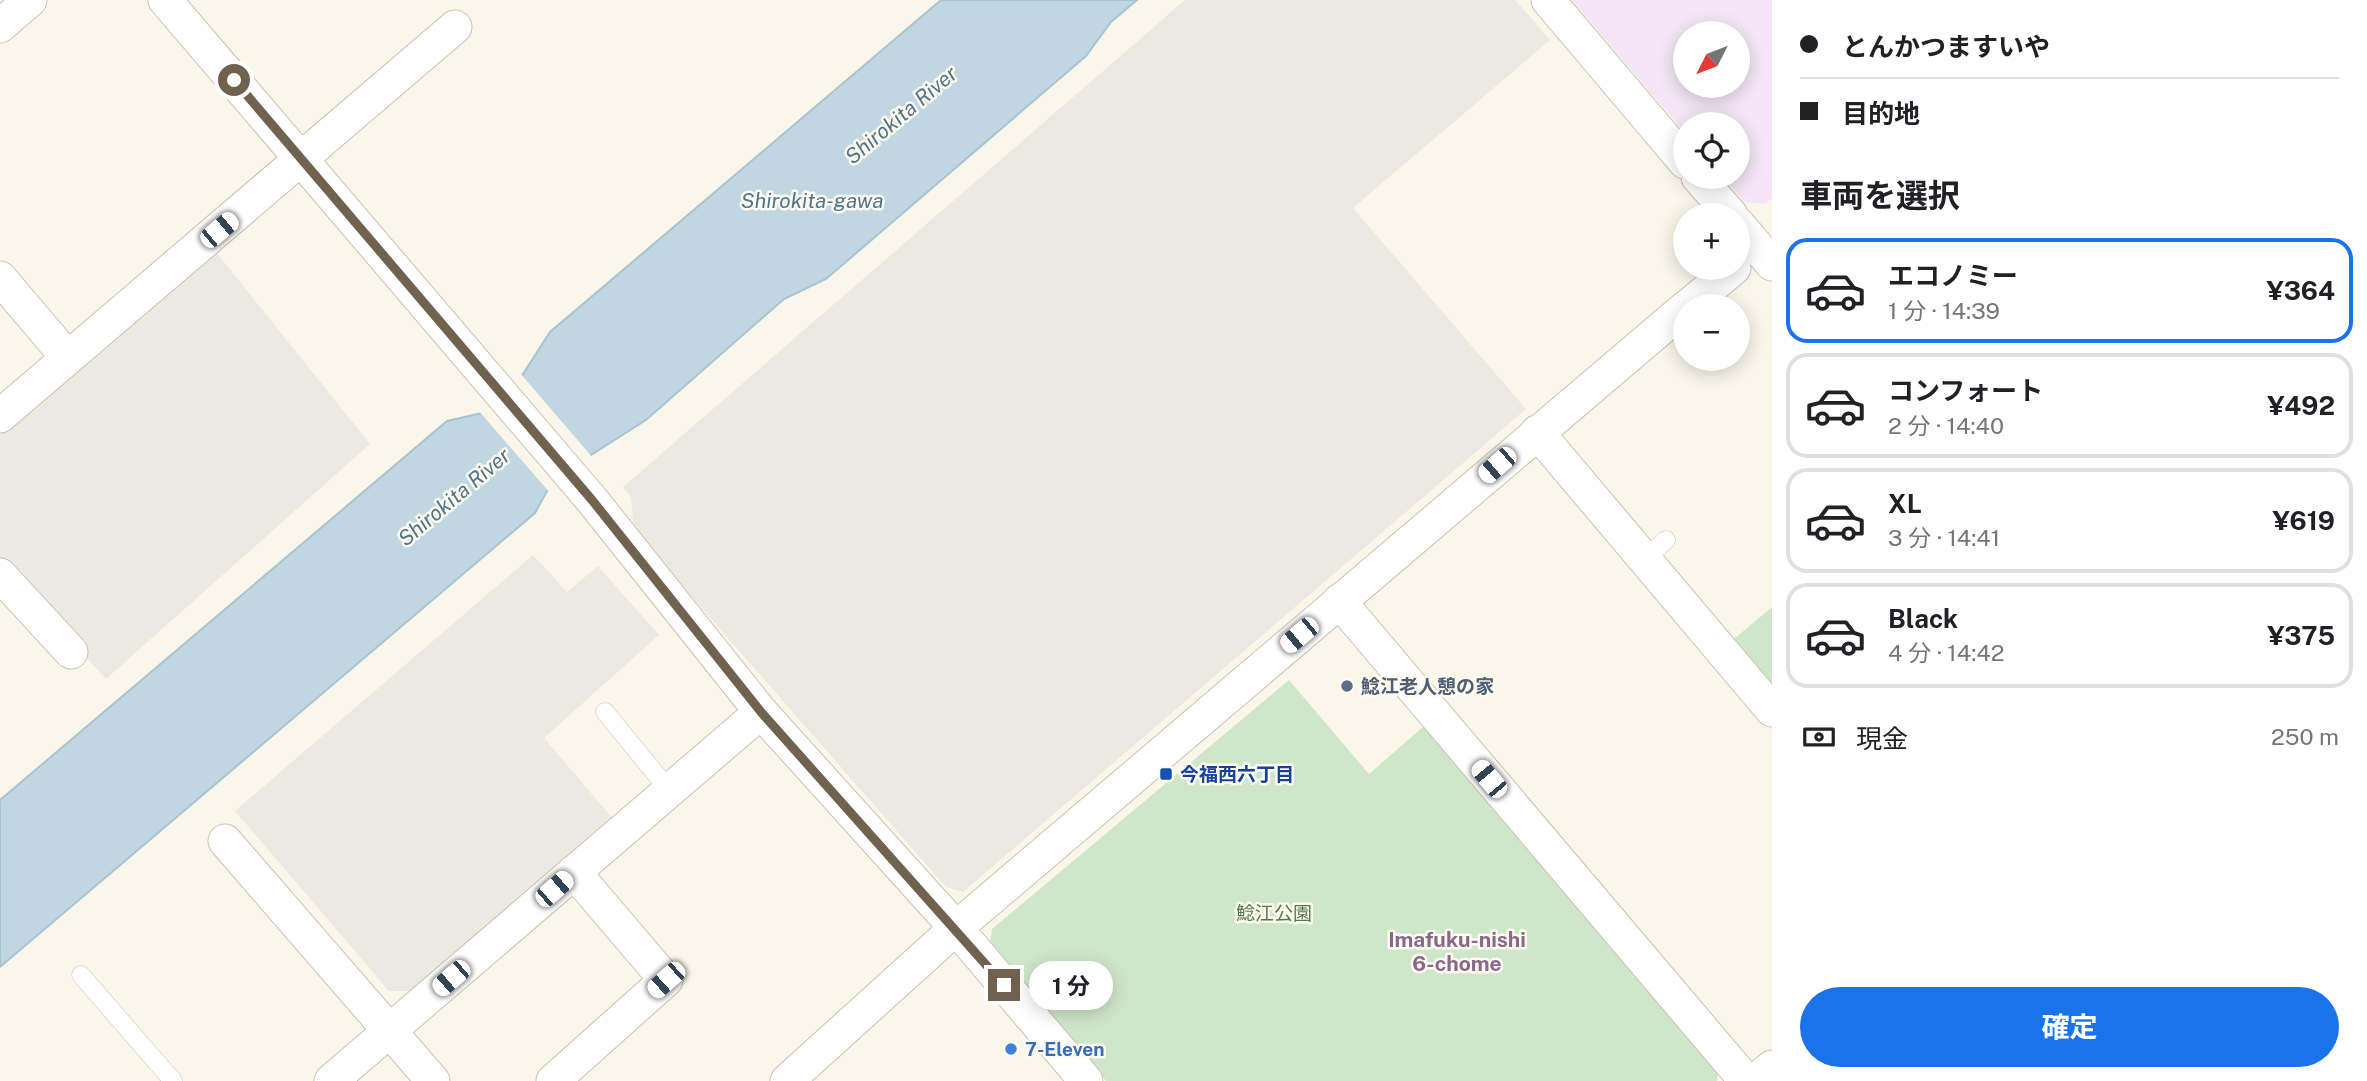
<!DOCTYPE html>
<html lang="ja">
<meta charset="utf-8">
<style>
:root{--surface:#fff;--page:#f2f2f2;--text:#202124;--muted:#757577;--line:#e0e0e0;--accent:#1a73e8}
body{margin:0;font-family:"Public Sans","Noto Sans JP",sans-serif;background:var(--page);color:var(--text);height:100vh;display:flex;flex-direction:column;font-size:26px;white-space:nowrap}
*{box-sizing:border-box;margin:0}
p{font-size:23px;color:var(--muted)}
.icon{flex:none;width:38px;height:38px;fill:none;stroke:currentColor;stroke-width:2;stroke-linecap:round;stroke-linejoin:round}
.map{position:relative;flex:1;overflow:hidden}
.details{display:flex;flex-direction:column;background:var(--surface);width:595px}
.details>*{flex:none}
.top-card{display:grid;align-content:center;height:154px;padding:0 28px;background:var(--surface)}
.needle{width:46px;rotate:228deg}
.fabs{position:absolute;left:1673px;top:21px;display:grid;gap:14px}
.fabs a{display:grid;place-items:center;width:77px;height:77px;border-radius:50%;background:var(--surface);box-shadow:0 4px 18px #0003;font-size:35px}
.end{position:absolute;width:32px;height:32px;margin:-16px;border:9px solid #716250;background:#fff;box-shadow:0 0 0 4px #fff}
.from{border-radius:50%}
.bubble{position:absolute;height:49px;border-radius:24px;background:var(--surface);box-shadow:0 4px 18px #0003;font-size:23px;font-weight:700;line-height:49px;text-align:center}
.car{position:absolute;width:21px;height:42px;margin:-21px -10px;border-radius:9px;box-shadow:0 0 5px 2px #0007;background:linear-gradient(#fff 24%,#345 0 40%,#fff 0 76%,#345 0 86%,#fff 0)}
.top-card b{display:flex;align-items:center;gap:24px;height:66px;font-size:26px}
.top-card b+b{border-top:2px solid var(--line)}
.top-card i{width:18px;height:18px;background:var(--text)}
ul{padding:0;list-style:none}
li{display:flex;align-items:center;gap:21px;height:105px;margin:0 14px 10px;padding:0 14px;border:4px solid var(--line);border-radius:21px}
li div{flex:1}
li b{display:block;font-size:26px}
li em{font-style:normal;font-weight:700}
li.active{border-color:var(--accent)}
li>.icon{width:63px;height:63px;stroke-width:1.5}
h2{padding:0 28px;font-size:32px;line-height:84px}
.pay{display:flex;align-items:center;gap:18px;height:77px;padding:0 28px;font-size:26px}
.pay p{margin-inline-start:auto}
.cta{display:flex;gap:14px;margin-top:auto;padding:14px 28px}
.cta a{flex:1;height:80px;border-radius:42px;background:var(--accent);color:#fff;font-size:28px;font-weight:700;line-height:80px;text-align:center}
main{display:flex;flex:1;min-height:0}
.map>svg:first-child{display:block}
</style>
<main>
<div class="map">
<svg width="1772" height="1081" viewBox="0 0 1772 1081">
<rect width="100%" height="100%" fill="#faf7ea"/>
<!-- industrial -->
<g fill="#ece8e2">
<path d="M1185,0H1515L1550,40L1353,208L1526,409L963,892L946,887L634,531L631,497L623,487Z"/>
<path d="M217,253L370,444L106,679L0,563V434L131,321Z"/>
<path d="M533,555L567,592L598,566L659,635L544,738L614,820L414,991H389L235,811Z"/>
</g>
<!-- education -->
<path fill="#f4e6f6" fill-rule="evenodd" d="M1572,0H1772V198L1765,204L1745,202L1723,177H1738V124H1685V133ZM1685,33H1738V86H1685Z"/>
<!-- green -->
<g fill="#d0e6ca">
<path d="M1772,607V686L1733,640Z"/>
<path d="M1289,680L1369,774L1424,726L1719,1067L1717,1081H1106L990,945L992,929Z"/>
</g>
<!-- water -->
<path fill="#c0d6e1" stroke="#a8c3d2" stroke-width="2" d="M941,0H1137L1111,22L1086,56L826,279L784,299L646,420L588,457L547,491L535,513L0,967V800L447,421L482,413L521,377L550,332Z"/>
<!-- pier -->
<path fill="#faf7ea" d="M520,373L593,458L550,493L478,410Z"/>
<g fill="none" stroke-linecap="round" stroke-linejoin="round">
<defs>
<g id="lane">
<path d="M1643,561L1666,540"/>
<path d="M605,712L669,790"/>
<path d="M81,975L173,1081"/>
</g>
<g id="street">
<path d="M165,0L592,500L761,712L956,928L1086,1081"/>
<path d="M1548,0L1685,162"/>
<path d="M0,26L30,0"/>
<path d="M1698,177L1731,215"/>
<path d="M1738,224L1772,264"/>
<path d="M0,278L68,358"/>
<path d="M1688,306L1734,268"/>
<path d="M0,416L455,27"/>
<path d="M1537,432L1772,710"/>
<path d="M0,575L71,652"/>
<path d="M1339,601L1746,1081"/>
<path d="M225,841L433,1081"/>
<path d="M331,1081L761,712"/>
<path d="M553,1081L666,980L574,872"/>
<path d="M787,1081L956,928L1685,308"/>
<path d="M1755,1081L1772,1067"/>
</g>
</defs>
<!-- lane casing -->
<use href="#lane" stroke="#cbc1b1" stroke-width="19"/>
<!-- street casing -->
<use href="#street" stroke="#cbc1b1" stroke-width="35"/>
<!-- lane -->
<use href="#lane" stroke="#fff" stroke-width="18"/>
<!-- street -->
<use href="#street" stroke="#fff" stroke-width="33"/>
</g>
<g fill="none" stroke-linecap="round" stroke-linejoin="round">
<!-- route -->
<path stroke="#716250" stroke-width="9" d="M234,80L592,500L761,712L1004,985"/>
</g>
<!-- markers -->
<circle fill="#5c6f8a" stroke="#fdfaf0" stroke-width="2.5" cx="1347" cy="686" r="7"/>
<rect fill="#1a4fb4" stroke="#fdfaf0" stroke-width="2.5" x="1159" y="767" width="14" height="14" rx="3.5"/>
<circle fill="#3f7fe0" stroke="#fdfaf0" stroke-width="2.5" cx="1011" cy="1049" r="7"/>
<g text-anchor="middle" dominant-baseline="central" stroke-width="5" stroke-linejoin="round" paint-order="stroke">
<!-- service labels -->
<g font-size="19" font-weight="bold" fill="#4e5e75" stroke="#fdfaf0" text-anchor="start">
<text x="1361" y="686">鯰江老人憩の家</text>
</g>
<!-- transit labels -->
<g font-size="19" font-weight="bold" fill="#164399" stroke="#fdfaf0" text-anchor="start">
<text x="1180" y="774">今福西六丁目</text>
</g>
<!-- park labels -->
<g font-size="19" fill="#527b4d" stroke="#fdfaf0">
<text x="1274" y="913">鯰江公園</text>
</g>
<!-- shop labels -->
<g font-size="19" font-weight="bold" fill="#366cbe" stroke="#fdfaf0" text-anchor="start">
<text x="1025" y="1049">7-Eleven</text>
</g>
<!-- water labels -->
<g font-size="21" font-style="italic" fill="#507489" stroke="#fdfaf0">
<text transform="translate(901 115) rotate(-40)">Shirokita River</text>
<text x="812" y="200">Shirokita-gawa</text>
<text transform="translate(454 497) rotate(-40)">Shirokita River</text>
</g>
<!-- neighbourhood labels -->
<g font-size="21" font-weight="bold" fill="#88688d" stroke="#fdfaf0">
<text x="1457" y="939">Imafuku-nishi<tspan x="1457" dy="24">6-chome</tspan></text>
</g>
</g>
</svg>
<div class="fabs">
<a><svg class="needle" viewBox="-14 -14 28 28"><path d="M0-13l5 13h-10z" fill="#e53935"/><path d="M0 13l5-13h-10z" fill="#757577"/></svg></a>
<a><svg class="icon" aria-label="locate" viewBox="0 0 24 24"><circle cx="12" cy="12" r="6"/><path d="M12 2v4M12 18v4M2 12h4M18 12h4"/></svg></a>
<a>+</a>
<a>−</a>
</div>
<i class="end from" style="left:234px;top:80px"></i>
<i class="end" style="left:1004px;top:985px"></i>
<div class="bubble" style="left:1029px;top:961px;width:84px">1 分</div>
<i class="car" style="left:219px;top:230px;rotate:50deg"></i>
<i class="car" style="left:1497px;top:465px;rotate:229deg"></i>
<i class="car" style="left:1299px;top:635px;rotate:230deg"></i>
<i class="car" style="left:1489px;top:779px;rotate:320deg"></i>
<i class="car" style="left:554px;top:889px;rotate:49deg"></i>
<i class="car" style="left:451px;top:978px;rotate:229deg"></i>
<i class="car" style="left:666px;top:980px;rotate:228deg"></i>
</div>
<section class="details">
<div class="top-card">
<b><i class="from"></i>とんかつますいや</b>
<b><i></i>目的地</b>
</div>
<h2>車両を選択</h2>
<ul>
<li class="active"><svg class="icon" aria-label="car" viewBox="0 0 24 24"><path d="M5 17H2v-5l4-1 3-4h7l3 4 3 1v5h-3M9 17h6M6 11h13"/><circle cx="7" cy="17" r="2"/><circle cx="17" cy="17" r="2"/></svg><div><b>エコノミー</b><p>1 分 · 14:39</p></div><em>¥364</em></li>
<li><svg class="icon" aria-label="car" viewBox="0 0 24 24"><path d="M5 17H2v-5l4-1 3-4h7l3 4 3 1v5h-3M9 17h6M6 11h13"/><circle cx="7" cy="17" r="2"/><circle cx="17" cy="17" r="2"/></svg><div><b>コンフォート</b><p>2 分 · 14:40</p></div><em>¥492</em></li>
<li><svg class="icon" aria-label="car" viewBox="0 0 24 24"><path d="M5 17H2v-5l4-1 3-4h7l3 4 3 1v5h-3M9 17h6M6 11h13"/><circle cx="7" cy="17" r="2"/><circle cx="17" cy="17" r="2"/></svg><div><b>XL</b><p>3 分 · 14:41</p></div><em>¥619</em></li>
<li><svg class="icon" aria-label="car" viewBox="0 0 24 24"><path d="M5 17H2v-5l4-1 3-4h7l3 4 3 1v5h-3M9 17h6M6 11h13"/><circle cx="7" cy="17" r="2"/><circle cx="17" cy="17" r="2"/></svg><div><b>Black</b><p>4 分 · 14:42</p></div><em>¥375</em></li>
</ul>
<div class="pay"><svg class="icon" aria-label="cash" viewBox="0 0 24 24"><path d="M3 7h18v10H3z"/><circle cx="12" cy="12" r="2"/></svg>現金<p>250 m</p></div>
<div class="cta"><a>確定</a></div>
</section>
</main>
